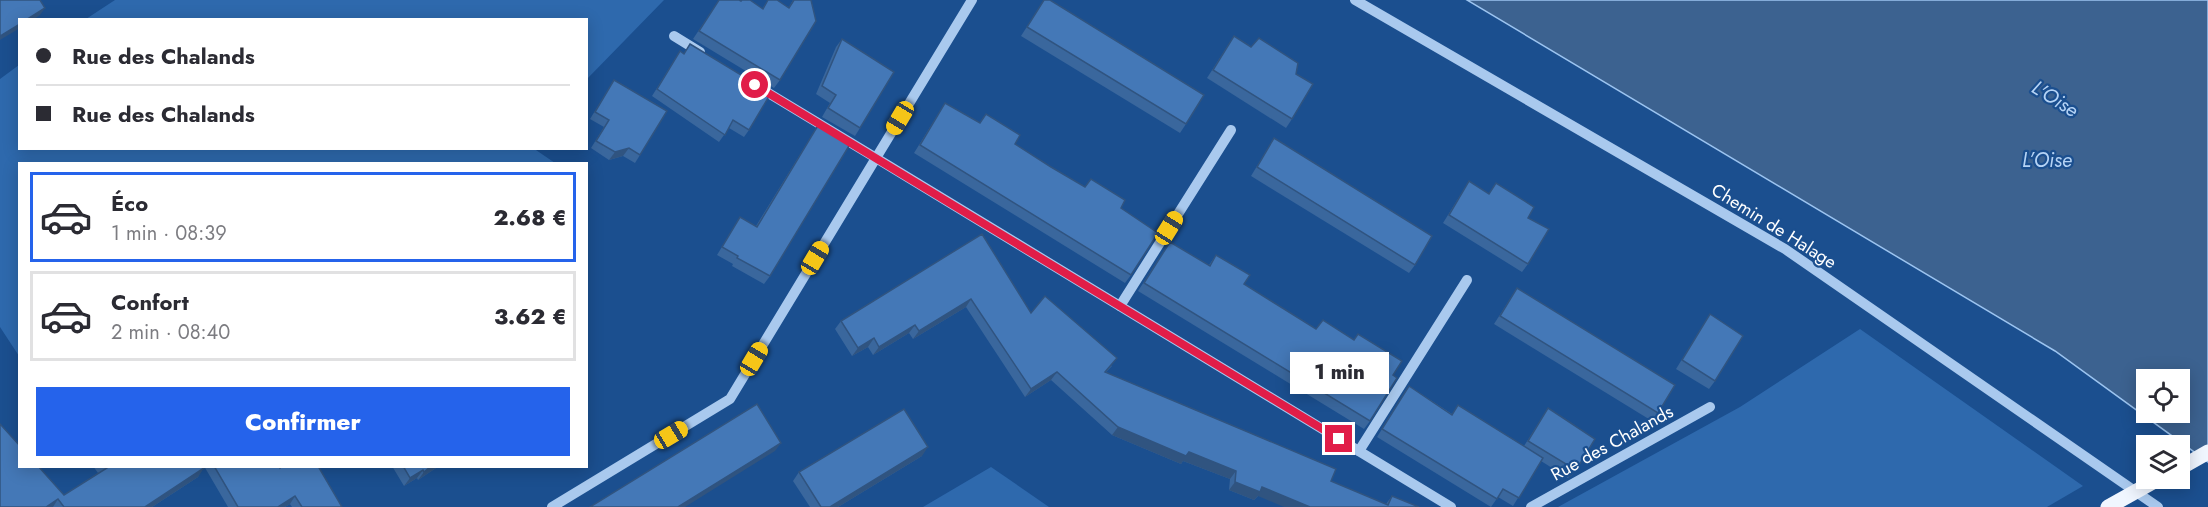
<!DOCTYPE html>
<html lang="fr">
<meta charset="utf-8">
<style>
:root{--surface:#fff;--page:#f7f7f7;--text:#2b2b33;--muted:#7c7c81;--line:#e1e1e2;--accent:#2563eb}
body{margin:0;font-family:Jost,sans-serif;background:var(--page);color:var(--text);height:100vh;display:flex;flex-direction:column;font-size:22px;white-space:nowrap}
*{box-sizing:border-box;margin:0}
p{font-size:20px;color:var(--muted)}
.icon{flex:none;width:33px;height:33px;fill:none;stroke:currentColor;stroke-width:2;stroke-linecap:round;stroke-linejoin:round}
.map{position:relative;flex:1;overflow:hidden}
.side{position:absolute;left:18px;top:162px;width:570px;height:306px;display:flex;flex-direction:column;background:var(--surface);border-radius:0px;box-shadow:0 3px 15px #0003}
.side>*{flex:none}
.banner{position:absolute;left:18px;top:18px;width:570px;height:132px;border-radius:0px;box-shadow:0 3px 15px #0003;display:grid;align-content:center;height:132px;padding:0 18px;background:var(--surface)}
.buttons{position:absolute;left:2136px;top:369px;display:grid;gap:12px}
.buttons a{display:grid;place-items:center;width:54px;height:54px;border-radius:0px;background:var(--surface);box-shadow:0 3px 15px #0003;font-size:30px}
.end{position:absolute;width:27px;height:27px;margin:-14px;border:8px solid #e11d48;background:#fff;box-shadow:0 0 0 3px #fff}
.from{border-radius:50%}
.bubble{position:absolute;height:42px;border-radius:0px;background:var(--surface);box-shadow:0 3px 15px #0003;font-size:20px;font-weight:800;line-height:42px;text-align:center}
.car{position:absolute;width:18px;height:36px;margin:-18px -9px;border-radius:8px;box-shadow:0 0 4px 2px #0007;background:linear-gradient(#f5c518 24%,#345 0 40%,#f5c518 0 76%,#345 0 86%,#f5c518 0)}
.banner b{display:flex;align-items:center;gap:21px;height:57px;font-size:22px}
.banner b+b{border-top:2px solid var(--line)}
.banner i{width:15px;height:15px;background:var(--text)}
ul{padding:10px 0 0;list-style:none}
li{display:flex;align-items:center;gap:18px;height:90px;margin:0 12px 9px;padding:0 6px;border:3px solid var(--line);border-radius:0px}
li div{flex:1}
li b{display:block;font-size:22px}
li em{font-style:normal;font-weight:800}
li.on{border-color:var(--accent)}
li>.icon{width:54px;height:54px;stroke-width:1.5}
.primary-button{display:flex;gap:12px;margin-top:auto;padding:12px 18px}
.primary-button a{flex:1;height:69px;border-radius:0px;background:var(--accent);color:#fff;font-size:24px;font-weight:800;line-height:69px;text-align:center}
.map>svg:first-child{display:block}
</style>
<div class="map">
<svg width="2208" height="507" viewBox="0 0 2208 507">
<rect width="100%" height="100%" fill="#1b4f8f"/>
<!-- green -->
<g fill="#2e69ad">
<path d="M115,0H664L587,79L586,20L86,19Z"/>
<path d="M19,65L20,148H533L555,163L20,164L19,356L0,327V79Z"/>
<path d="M1860,329L2083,486L2047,507H1558L1740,407Z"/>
<path d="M991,467L1049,507H923Z"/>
</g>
<!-- water -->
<path fill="#3c6290" stroke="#9cc4f0" stroke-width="1.5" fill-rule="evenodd" d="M1467,0H2208V462L2055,351ZM2146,380H2180V412H2146Z"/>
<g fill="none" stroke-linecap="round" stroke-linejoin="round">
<!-- minor -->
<g stroke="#a9c9ee" stroke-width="10">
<path d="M1355,0L1785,249L2158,507"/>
<path d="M674,36L700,52"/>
<path d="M760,88L876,158L972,0"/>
<path d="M1120,306L1231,130"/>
<path d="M1359,451L1467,280"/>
<path d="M552,507L730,399L876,158L1451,507"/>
<path d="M1531,507L1710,407"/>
</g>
<!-- major -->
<path stroke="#f0f6ff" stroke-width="15" d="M2180,468L2208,452"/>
<!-- major-bridge -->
<path stroke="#f0f6ff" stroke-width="15" d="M2108,507L2160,478"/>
</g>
<!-- wall -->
<g fill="#3a679d">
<path d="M719,0L762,9L768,0L789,7L793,0H811L780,80L774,88L693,39Z"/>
<path d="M1044,0L1186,124L1180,133L1021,36Z"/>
<path d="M1234,36L1296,74L1292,119L1286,128L1207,78Z"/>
<path d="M842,39L860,128L855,136L822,117L830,103L816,94L836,47Z"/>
<path d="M680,51L749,130L744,137L729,128L719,142L652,96Z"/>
<path d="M614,80L640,155L635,163L623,156L609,160L591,148L604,127L590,119Z"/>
<path d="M945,103L1015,144L1051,167L1121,208L1131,275L1125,283L914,153Z"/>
<path d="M820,122L770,276L764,284L732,266L733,264L717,255L740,217L756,226Z"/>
<path d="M1274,138L1415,265L1409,273L1251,176Z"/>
<path d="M1469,181L1489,194L1496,183L1528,218V264L1522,272L1443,223Z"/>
<path d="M982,234L1031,313L1112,366L1106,372L1331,481L1386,504L1392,496L1419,507L1258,496L1254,500L1229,490L1230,479L1183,461L1181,464L1112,435L1051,380L1025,397L966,307L913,339L909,333L873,355L868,347L852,356L835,329L841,321Z"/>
<path d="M1170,242L1209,265L1216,255L1244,284L1316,329L1393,375L1370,421L1364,429L1138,291Z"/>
<path d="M1517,288L1658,413L1652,421L1494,324Z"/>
<path d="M1710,314L1715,381L1709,389L1676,369Z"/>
<path d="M1409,386L1452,414L1524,446L1548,408L1595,439L1572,475L1568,478L1541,461L1513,506L1498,497L1491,507L1377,437Z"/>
<path d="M922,456L838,507H810L793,481L799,472Z"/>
<path d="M93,466H203L198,477L152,507H0L64,495L98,473Z"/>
<path d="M204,466H279L342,507H292L290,504L285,507H228Z"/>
<path d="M392,466H439L418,480L417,478L404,486Z"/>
</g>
<!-- shaded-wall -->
<g fill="#305480">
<path d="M45,8L40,15L33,20H26Z"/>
<path d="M20,24V28L0,40V36Z"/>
<path d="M629,148L623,156L609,160L615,152Z"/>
<path d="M971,299L966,307L913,339L919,331Z"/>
<path d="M915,325L909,333L873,355L879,347Z"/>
<path d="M874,338L868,347L852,356L858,348Z"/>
<path d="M1057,372L1051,380L1025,397L1031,389Z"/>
<path d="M1118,427L1189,452L1236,471L1230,479L1183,461L1181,464L1112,435Z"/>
<path d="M781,443L775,451L685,507H678Z"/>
<path d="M928,447L922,456L838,507H830Z"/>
<path d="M431,466H439L418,480L424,472Z"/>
<path d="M1578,467L1572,475L1568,478L1574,469Z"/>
<path d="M204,468L198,477L152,507H145Z"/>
<path d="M423,470L417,478L404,486L410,478Z"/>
<path d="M1235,482L1262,487L1310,507H1284L1258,496L1254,500L1229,490Z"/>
<path d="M295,496L290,504L285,507H278Z"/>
<path d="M58,499L53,507H46Z"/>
</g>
<!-- building -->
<g fill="#4478b7" stroke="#305480" stroke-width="1.5">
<path d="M0,0H40L45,8L26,20H20V24L0,36Z"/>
<path d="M719,0H739L741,1L742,0H750L763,9L768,0H777L789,8L794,0H811L816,21L780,80L699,31Z"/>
<path d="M1044,0H1050L1204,95L1186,124L1027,27Z"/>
<path d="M1234,36L1251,47L1259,38L1298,63L1296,74L1313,84L1292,119L1213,70Z"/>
<path d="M842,39L894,72L860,128L828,108L836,95L822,86Z"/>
<path d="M690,44L771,93L749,130L733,120L725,135L657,89L680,51L684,54Z"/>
<path d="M614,80L667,111L640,155L629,148L615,152L596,141L609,120L595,112Z"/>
<path d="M945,103L980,123L986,114L1020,135L1015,144L1051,167L1085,187L1091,179L1125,200L1121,208L1158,233L1131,275L920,145Z"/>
<path d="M820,122L852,141L770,276L737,258L738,256L722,247L740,217L757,227Z"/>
<path d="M1274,138L1432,236L1415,265L1257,167Z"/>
<path d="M1469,181L1489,194L1496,183L1534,207L1528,218L1549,229L1528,264L1449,215Z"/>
<path d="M982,234L1031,313L1045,296L1117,358L1105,372L1336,469L1331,481L1388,505L1392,496L1419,507H1310L1262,487L1260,492L1235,482L1236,471L1189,452L1186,456L1118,427L1057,372L1031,389L971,299L919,331L915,325L879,347L874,338L858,348L841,321Z"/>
<path d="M1170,242L1210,266L1216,255L1250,275L1244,284L1316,329L1323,320L1354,340L1358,334L1402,361L1393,375L1397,378L1370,421L1144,283Z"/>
<path d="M1517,288L1675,385L1658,413L1500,316Z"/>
<path d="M1710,314L1743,336L1715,381L1682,360Z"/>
<path d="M1409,386L1452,415L1458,405L1543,458L1519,498L1503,489L1497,499L1382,429Z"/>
<path d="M757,404L781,443L678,507H590Z"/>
<path d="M1548,408L1595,439L1578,467L1574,469L1528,441Z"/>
<path d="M904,409L928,447L830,507H821L799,472Z"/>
<path d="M0,424L20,446V466H38L64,495L107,468L106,466H203L204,468L145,507H64L58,499L46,507H0Z"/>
<path d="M214,466H279L280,468L282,466H318L342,507H302L295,496L278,507H238Z"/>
<path d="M403,466H431L424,472L423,470L410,478Z"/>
</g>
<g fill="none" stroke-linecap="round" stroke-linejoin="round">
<!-- route -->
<path stroke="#e11d48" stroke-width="8" d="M755,85L1339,439"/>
</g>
<g text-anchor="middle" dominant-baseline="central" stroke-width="4.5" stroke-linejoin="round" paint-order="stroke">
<!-- street labels -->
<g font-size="18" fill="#fff" stroke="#1b4f8f">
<text transform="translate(1774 226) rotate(32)">Chemin de Halage</text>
<text transform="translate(1612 443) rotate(-29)">Rue des Chalands</text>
</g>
<!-- water labels -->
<g font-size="20" font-style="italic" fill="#b5d3f5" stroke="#1b4f8f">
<text transform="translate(2055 99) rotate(32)">L'Oise</text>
<text x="2047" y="160">L’Oise</text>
</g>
</g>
</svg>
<div class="buttons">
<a><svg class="icon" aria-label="locate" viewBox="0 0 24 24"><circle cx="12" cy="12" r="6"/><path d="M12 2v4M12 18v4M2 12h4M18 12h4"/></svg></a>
<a><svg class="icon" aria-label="layers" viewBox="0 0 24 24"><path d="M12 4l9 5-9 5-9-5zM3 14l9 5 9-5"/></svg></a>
</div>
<i class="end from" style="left:755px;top:85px"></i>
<i class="end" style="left:1339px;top:439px"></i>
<div class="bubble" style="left:1290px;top:352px;width:99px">1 min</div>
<i class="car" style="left:900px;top:118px;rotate:211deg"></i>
<i class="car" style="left:1169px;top:228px;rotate:32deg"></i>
<i class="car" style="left:815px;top:258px;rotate:31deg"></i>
<i class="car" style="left:754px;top:359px;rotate:31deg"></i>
<i class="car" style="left:671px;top:435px;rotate:59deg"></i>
<div class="banner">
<b><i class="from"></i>Rue des Chalands</b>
<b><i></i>Rue des Chalands</b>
</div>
<section class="side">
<ul>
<li class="on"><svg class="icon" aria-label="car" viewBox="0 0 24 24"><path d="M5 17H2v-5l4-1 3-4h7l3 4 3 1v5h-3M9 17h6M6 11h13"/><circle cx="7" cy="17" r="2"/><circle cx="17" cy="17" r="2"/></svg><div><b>Éco</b><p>1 min · 08:39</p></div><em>2.68 €</em></li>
<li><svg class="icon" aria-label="car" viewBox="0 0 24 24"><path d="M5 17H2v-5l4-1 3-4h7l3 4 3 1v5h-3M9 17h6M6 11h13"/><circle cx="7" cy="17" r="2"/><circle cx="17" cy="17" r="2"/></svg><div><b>Confort</b><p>2 min · 08:40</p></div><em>3.62 €</em></li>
</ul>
<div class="primary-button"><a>Confirmer</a></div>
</section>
</div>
